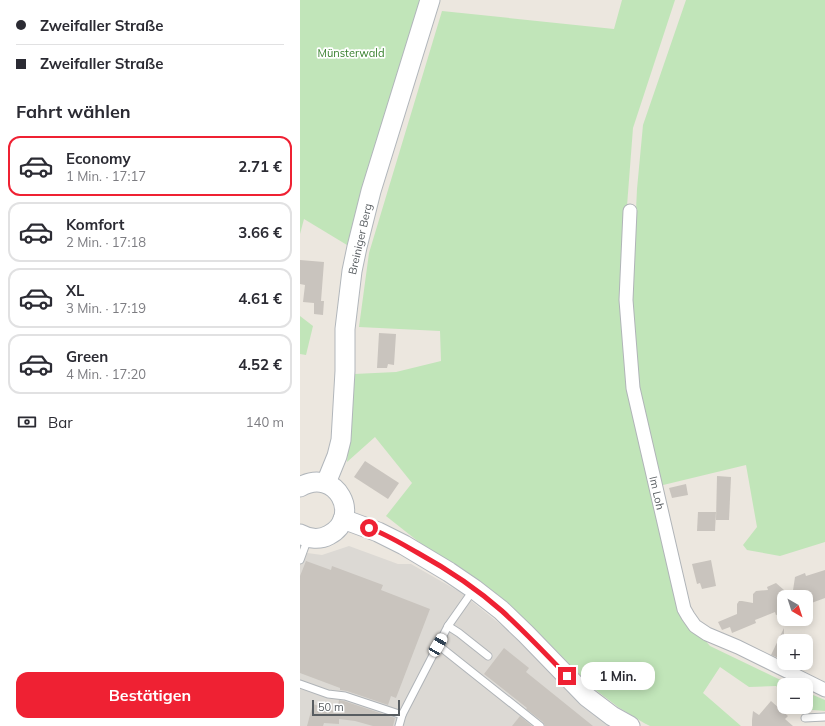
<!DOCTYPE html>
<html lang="de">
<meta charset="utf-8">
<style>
:root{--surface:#fff;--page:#f7f7f7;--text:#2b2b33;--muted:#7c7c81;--line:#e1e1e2;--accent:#ef2133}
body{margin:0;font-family:Mulish,sans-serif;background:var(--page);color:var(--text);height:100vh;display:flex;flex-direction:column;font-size:15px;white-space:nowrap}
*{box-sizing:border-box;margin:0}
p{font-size:13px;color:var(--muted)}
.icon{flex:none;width:22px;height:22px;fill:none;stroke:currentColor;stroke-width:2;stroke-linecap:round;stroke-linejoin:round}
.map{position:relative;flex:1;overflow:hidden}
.sheet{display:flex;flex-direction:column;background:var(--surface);width:300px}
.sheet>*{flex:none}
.top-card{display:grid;align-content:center;height:88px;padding:0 16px;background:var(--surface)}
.needle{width:26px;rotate:141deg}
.tools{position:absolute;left:477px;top:590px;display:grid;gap:8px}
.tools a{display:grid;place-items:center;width:36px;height:36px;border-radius:8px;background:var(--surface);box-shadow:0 2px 10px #0003;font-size:20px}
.scale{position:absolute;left:12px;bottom:10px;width:88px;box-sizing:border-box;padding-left:4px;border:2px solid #585d61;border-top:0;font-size:11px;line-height:14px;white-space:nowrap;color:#585d61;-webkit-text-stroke:3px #fff;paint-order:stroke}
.end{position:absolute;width:18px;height:18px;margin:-9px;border:5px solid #ef2133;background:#fff;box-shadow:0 0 0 2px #fff}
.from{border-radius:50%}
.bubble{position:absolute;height:28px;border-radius:12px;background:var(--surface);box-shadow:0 2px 10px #0003;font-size:13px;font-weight:700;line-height:28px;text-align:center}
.car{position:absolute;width:12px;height:24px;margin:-12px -6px;border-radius:5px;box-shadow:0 0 3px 1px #0007;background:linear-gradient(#fff 24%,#345 0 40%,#fff 0 76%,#345 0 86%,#fff 0)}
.top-card b{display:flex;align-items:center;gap:14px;height:38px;font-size:15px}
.top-card b+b{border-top:1px solid var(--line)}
.top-card i{width:10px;height:10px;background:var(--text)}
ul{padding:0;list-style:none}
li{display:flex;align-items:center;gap:12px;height:60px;margin:0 8px 6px;padding:0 8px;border:2px solid var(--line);border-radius:12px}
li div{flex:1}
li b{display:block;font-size:15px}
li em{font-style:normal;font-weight:700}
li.on{border-color:var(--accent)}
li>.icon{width:36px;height:36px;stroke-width:1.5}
h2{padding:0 16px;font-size:18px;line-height:48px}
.pay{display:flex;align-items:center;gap:10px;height:44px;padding:0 16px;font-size:15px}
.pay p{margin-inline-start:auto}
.button{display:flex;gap:8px;margin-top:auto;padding:8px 16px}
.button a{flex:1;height:46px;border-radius:12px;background:var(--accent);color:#fff;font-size:16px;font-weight:700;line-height:46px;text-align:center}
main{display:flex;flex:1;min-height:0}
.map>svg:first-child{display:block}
</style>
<main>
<section class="sheet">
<div class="top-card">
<b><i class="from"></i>Zweifaller Straße</b>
<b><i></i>Zweifaller Straße</b>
</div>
<h2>Fahrt wählen</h2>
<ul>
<li class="on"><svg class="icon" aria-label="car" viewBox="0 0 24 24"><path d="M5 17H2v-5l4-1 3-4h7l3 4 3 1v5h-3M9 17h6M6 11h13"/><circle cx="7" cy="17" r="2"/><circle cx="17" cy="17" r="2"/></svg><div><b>Economy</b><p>1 Min. · 17:17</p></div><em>2.71 €</em></li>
<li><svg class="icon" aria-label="car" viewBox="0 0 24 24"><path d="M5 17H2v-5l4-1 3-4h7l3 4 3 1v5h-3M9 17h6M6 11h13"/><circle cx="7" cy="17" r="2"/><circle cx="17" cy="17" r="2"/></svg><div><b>Komfort</b><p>2 Min. · 17:18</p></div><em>3.66 €</em></li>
<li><svg class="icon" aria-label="car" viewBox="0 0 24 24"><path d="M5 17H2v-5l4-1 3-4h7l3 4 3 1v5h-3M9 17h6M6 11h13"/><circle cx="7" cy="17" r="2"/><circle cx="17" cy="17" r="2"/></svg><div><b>XL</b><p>3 Min. · 17:19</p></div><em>4.61 €</em></li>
<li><svg class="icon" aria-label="car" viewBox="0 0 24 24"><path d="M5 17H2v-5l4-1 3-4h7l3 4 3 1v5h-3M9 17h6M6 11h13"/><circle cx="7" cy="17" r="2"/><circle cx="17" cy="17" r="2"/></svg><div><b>Green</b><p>4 Min. · 17:20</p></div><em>4.52 €</em></li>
</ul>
<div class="pay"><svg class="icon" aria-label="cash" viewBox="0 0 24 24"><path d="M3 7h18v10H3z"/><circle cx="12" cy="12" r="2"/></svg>Bar<p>140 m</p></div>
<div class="button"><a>Bestätigen</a></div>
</section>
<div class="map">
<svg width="525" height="726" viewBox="0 0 525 726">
<rect width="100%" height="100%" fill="#ece7df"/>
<!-- industrial -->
<path fill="#dcd9d4" d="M49,546L98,564H111L160,592L220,640L312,726H0V552L22,555Z"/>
<!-- green -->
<g fill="#c1e5b9">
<path d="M0,0H121L47,245L4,219L0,234Z"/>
<path d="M322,0H375L333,128L325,232L323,331L380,611L410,646L491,685H484V693L476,686L449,687L420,667L403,693L441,726H350L344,723L318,707L293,688L234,628L180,581L129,550L86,516L112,483L75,437L47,462L54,374L96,372L141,361L140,331L59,327L69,253L142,11L314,29Z"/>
<path d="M386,0H525V542L480,556L447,550L443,545L457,527L446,465L359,486L337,378L332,296L337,189L343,125Z"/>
<path d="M0,316L13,326L6,355L0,354Z"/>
<path d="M506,692L525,700V711L501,709L499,707H506Z"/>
</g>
<!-- building -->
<g fill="#c9c4be">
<path d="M0,260L24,262L21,301H24L23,315L14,314V303L3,302L5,285L0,284Z"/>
<path d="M79,333L96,334L94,365L88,364L87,368H77Z"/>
<path d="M65,461L99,483L88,499L54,477Z"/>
<path d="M417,476L431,477L429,520H416Z"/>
<path d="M386,484L388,495L372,498L369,488Z"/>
<path d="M398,512H416L415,531H397Z"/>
<path d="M411,560L416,586L402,589L400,583L397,584L392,564Z"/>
<path d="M6,561L31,570L32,566L83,585L81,590L130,609L96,698L91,696L88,705L47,691L40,690V688L0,673V576Z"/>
<path d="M525,570V598L506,605V597H484V613L476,615L475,612L455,620L456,623L432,633L430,627L422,630L418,622L437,614V604L439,601H442L453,603V594L456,591L468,590L467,587L476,583L492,597L495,577L505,573L506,576Z"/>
<path d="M484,628V660L471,655Z"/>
<path d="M204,648L229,668L226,672L293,726H245L243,722L226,709L227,708L184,674Z"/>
<path d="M39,700L44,701L95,718L93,726H73L55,721L39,719V724L24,723L23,726H7L13,704L37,712Z"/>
<path d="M471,701L488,716L485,719L493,726H452V720L453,711L459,715Z"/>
<path d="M220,716L232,726H212Z"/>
</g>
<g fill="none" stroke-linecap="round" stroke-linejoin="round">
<defs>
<g id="lane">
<path d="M0,560L8,538"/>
<path d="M148,626L159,633L188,656"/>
<path d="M138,645L240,726"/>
<path d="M0,684L28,694L45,696L102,715"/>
<path d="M505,718L525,717"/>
<path d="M99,726L102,715L148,626L174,589"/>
</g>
<path id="street" d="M330,211L326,300L333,388L384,609L388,616L395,626L407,634L438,647L525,690"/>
<g id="secondary">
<path d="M26,483L37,456L41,440L45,371V329L52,271L57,247L71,191L130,0"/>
<path d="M0,487C36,466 63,517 29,535C20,540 9,539 0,534"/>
<path d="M43,519L78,532L104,545L149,572L174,589L201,610L226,634L287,697L312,716L330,726"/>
</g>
</defs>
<!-- lane casing -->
<use href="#lane" stroke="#b0b4b8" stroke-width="9"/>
<!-- street casing -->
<use href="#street" stroke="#b0b4b8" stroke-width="15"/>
<!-- secondary casing -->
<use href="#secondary" stroke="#b1b6bb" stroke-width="21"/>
<!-- lane -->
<use href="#lane" stroke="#fff" stroke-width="7"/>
<!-- street -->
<use href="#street" stroke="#fff" stroke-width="13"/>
<!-- secondary -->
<use href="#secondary" stroke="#fff" stroke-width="19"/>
</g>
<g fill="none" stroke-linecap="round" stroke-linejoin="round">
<!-- route -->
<path stroke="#ef2133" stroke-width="5" d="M69,528C86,534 102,544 118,553C147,569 177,589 202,611C225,632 246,654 267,676"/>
</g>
<g text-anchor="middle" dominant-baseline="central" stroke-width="3.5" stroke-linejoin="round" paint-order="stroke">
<!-- park labels -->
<g font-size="11" fill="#39812f" stroke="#fff">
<text x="51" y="53">Münsterwald</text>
</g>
<!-- street labels -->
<g font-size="11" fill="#585d61" stroke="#fff">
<text transform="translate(60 239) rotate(-77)">Breiniger Berg</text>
<text transform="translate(357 493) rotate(77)">Im Loh</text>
</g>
</g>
</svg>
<div class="tools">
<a><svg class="needle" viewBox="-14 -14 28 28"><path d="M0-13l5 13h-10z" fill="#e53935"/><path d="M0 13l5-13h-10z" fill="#7c7c81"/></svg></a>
<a>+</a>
<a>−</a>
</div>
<div class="scale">50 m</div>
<i class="end from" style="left:69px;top:528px"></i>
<i class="end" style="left:267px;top:676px"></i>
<div class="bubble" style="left:281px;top:662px;width:74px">1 Min.</div>
<i class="car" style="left:138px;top:645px;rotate:30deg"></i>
</div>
</main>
